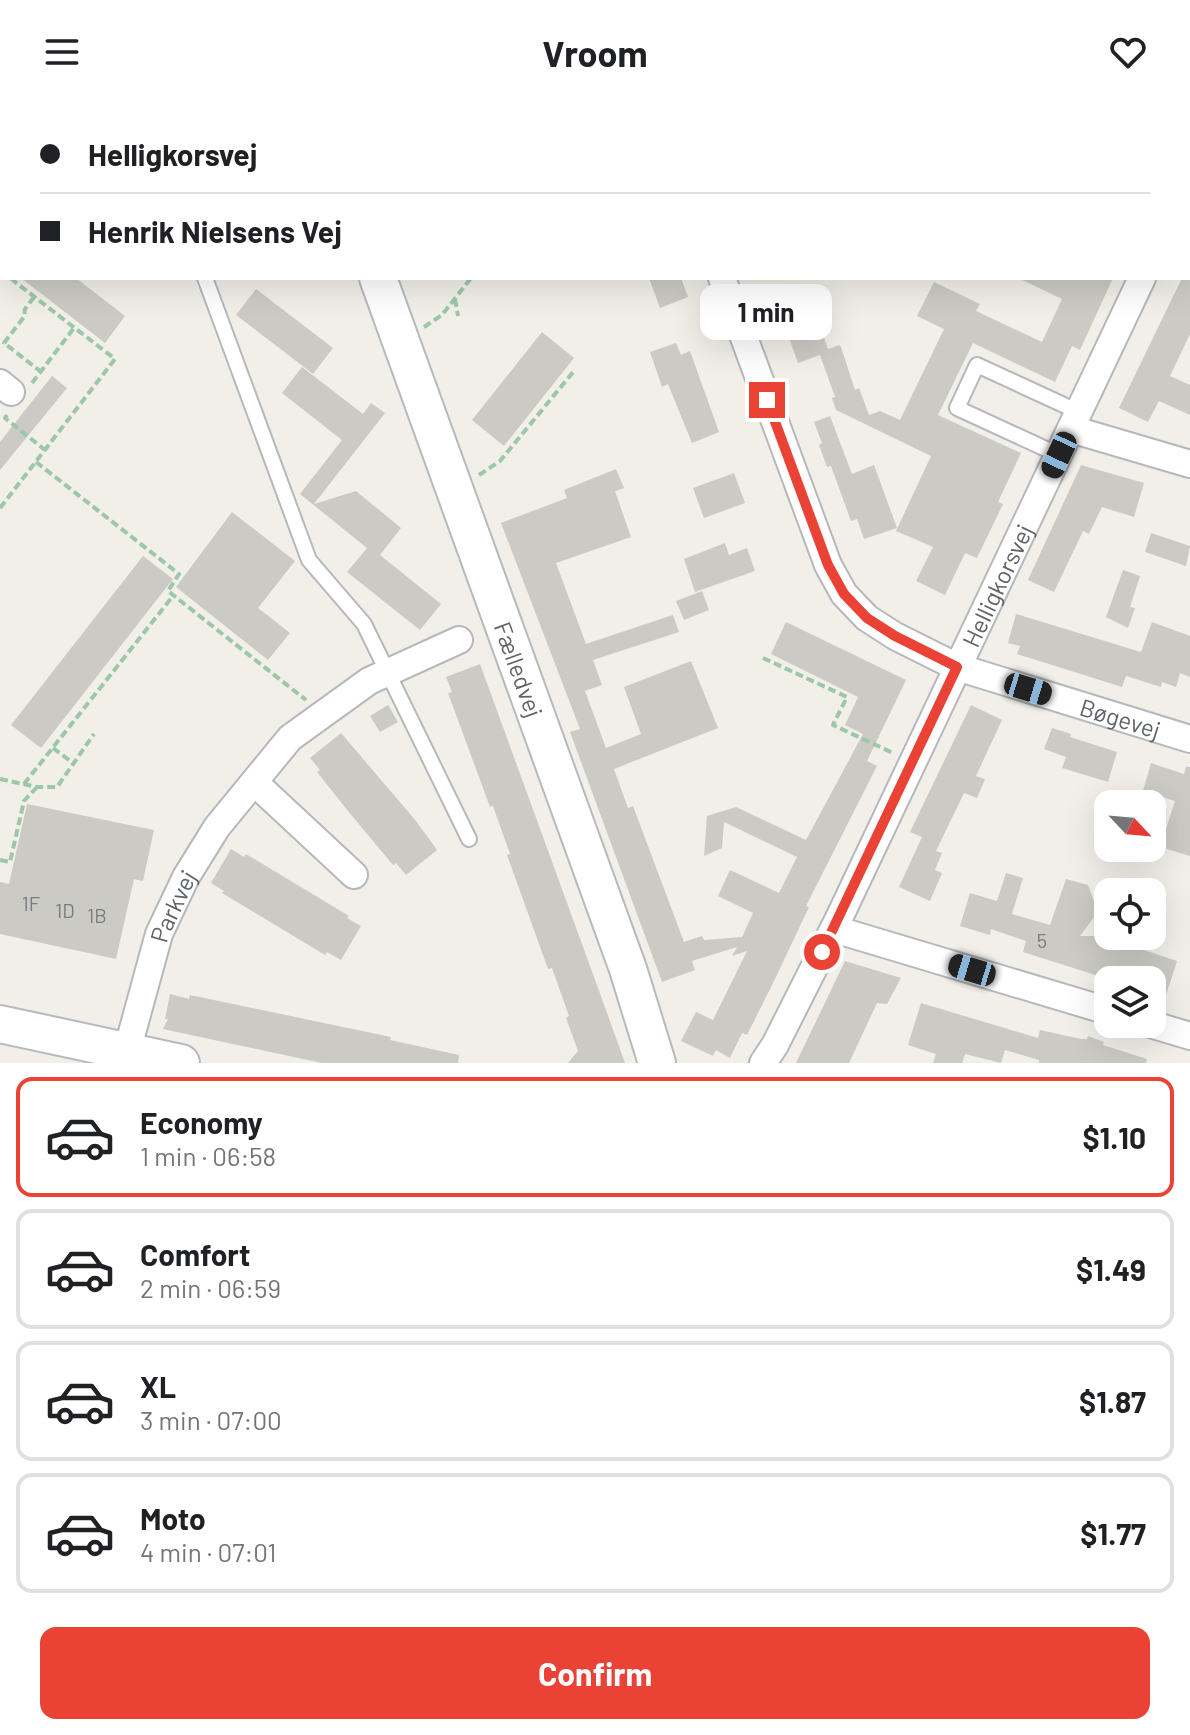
<!DOCTYPE html>
<meta charset="utf-8">
<style>
:root{--surface:#fff;--page:#f6f6f6;--text:#202124;--muted:#757577;--line:#e0e0e0;--accent:#ea4335}
body{margin:0;font-family:Barlow,sans-serif;background:var(--page);color:var(--text);height:100vh;display:flex;flex-direction:column;font-size:30px;white-space:nowrap}
*{box-sizing:border-box;margin:0}
p{font-size:26px;color:var(--muted)}
.icon{flex:none;width:44px;height:44px;fill:none;stroke:currentColor;stroke-width:2;stroke-linecap:round;stroke-linejoin:round}
.map{position:relative;height:959px;overflow:hidden}
.side{display:flex;flex-direction:column;background:var(--surface);flex:1}
.side>*{flex:none}
.guide{position:absolute;left:0px;top:0px;width:1190px;height:176px;box-shadow:0 8px 32px #0002;display:grid;align-content:center;height:176px;padding:0 40px;background:var(--surface)}
.needle{width:52px;rotate:116deg}
.fabs{position:absolute;left:1094px;top:686px;display:grid;gap:16px}
.fabs a{display:grid;place-items:center;width:72px;height:72px;border-radius:16px;background:var(--surface);box-shadow:0 8px 32px #0002;font-size:40px}
.end{position:absolute;width:36px;height:36px;margin:-18px;border:10px solid #ea4335;background:#fff;box-shadow:0 0 0 4px #fff}
.from{border-radius:50%}
.bubble{position:absolute;height:56px;border-radius:16px;background:var(--surface);box-shadow:0 8px 32px #0002;font-size:26px;font-weight:700;line-height:56px;text-align:center}
.car{position:absolute;width:24px;height:48px;margin:-24px -12px;border-radius:10px;box-shadow:0 0 6px 2px #0007;background:linear-gradient(#222 24%,#8ab4d8 0 40%,#222 0 76%,#8ab4d8 0 86%,#222 0)}
.guide b{display:flex;align-items:center;gap:28px;height:76px;font-size:30px}
.guide b+b{border-top:2px solid var(--line)}
.guide i{width:20px;height:20px;background:var(--text)}
ul{padding:14px 0 0;list-style:none}
li{display:flex;align-items:center;gap:24px;height:120px;margin:0 16px 12px;padding:0 24px;border:4px solid var(--line);border-radius:16px}
li div{flex:1}
li b{display:block;font-size:30px}
li em{font-style:normal;font-weight:700}
li.on{border-color:var(--accent)}
li>.icon{width:72px;height:72px;stroke-width:1.5}
.action{display:flex;gap:16px;margin-top:auto;padding:16px 40px}
.action a{flex:1;height:92px;border-radius:16px;background:var(--accent);color:#fff;font-size:32px;font-weight:700;line-height:92px;text-align:center}
header{display:flex;justify-content:space-between;align-items:center;height:104px;padding:0 40px;background:var(--surface);font-size:36px;font-weight:700}
.map>svg:first-child{display:block}
</style>
<header><svg class="icon" aria-label="menu" viewBox="0 0 24 24"><path d="M4 6h16M4 12h16M4 18h16"/></svg>Vroom<svg class="icon" aria-label="heart" viewBox="0 0 24 24"><path d="M12 20l-8-8c-3-5 5-10 8-4 3-6 11-1 8 4z"/></svg></header>
<div class="map">
<svg width="1190" height="959" viewBox="0 0 1190 959">
<rect width="100%" height="100%" fill="#f1efe8"/>
<!-- building -->
<g fill="#cccac5">
<path d="M1190,156V230L1170,272L1190,281V311L1159,297L1148,318L1119,304L1182,174H1188Z"/>
<path d="M21,174H76L125,212L105,239Z"/>
<path d="M649,174H681L688,193L660,204Z"/>
<path d="M1018,174H1113L1080,246L1072,242L1055,278L973,239L938,311L1021,349L998,398L1003,400L977,454L965,449L945,491L916,477L933,443L896,427L931,352L836,306L832,294L835,293L820,251L798,259L787,228L783,230L772,192L795,184L810,222L819,219L828,245L839,241L841,243L855,286L859,284L869,311L880,307L900,316L944,225L917,212L934,178L980,200L976,207L1042,238L1062,195Z"/>
<path d="M256,185L333,244L313,270L236,211Z"/>
<path d="M542,228L574,254L504,342L472,316Z"/>
<path d="M676,239L681,251L690,247L719,328L692,339L668,280L662,283L650,248Z"/>
<path d="M302,263L363,310L371,299L385,309L314,400L356,387L401,424L380,451L441,500L420,526L347,468L367,444L300,390L342,336L282,289Z"/>
<path d="M52,272L67,284L0,366V338Z"/>
<path d="M830,312L852,370L874,361L897,424L864,435L857,415L851,417L831,362L827,363L819,341L822,339L814,318Z"/>
<path d="M1081,361L1144,379L1134,413L1102,403L1089,430L1083,427L1054,488L1028,476Z"/>
<path d="M616,365L624,384L615,387L631,433L556,459L586,540L673,511L679,528L593,556L602,581L585,587L606,644L641,630L624,583L691,557L718,624L614,665L628,704L633,702L684,838L702,832L704,836L742,833L753,809L718,792L730,766L779,789L797,753L724,718L722,744L704,752L707,712L736,703L806,736L863,630L845,621L858,593L771,550L786,518L906,576L867,657L877,662L806,802L809,803L775,875L747,931L742,929L730,954L716,946L713,952L681,937L696,908L713,916L747,847L732,852L737,843L692,857L695,866L662,878L570,628L580,625L501,419L567,394L564,386Z"/>
<path d="M734,369L745,399L704,414L693,384Z"/>
<path d="M232,408L295,457L258,504L290,529L268,556L176,483Z"/>
<path d="M1151,429L1190,442L1186,462L1145,448Z"/>
<path d="M725,439L729,451L747,444L755,467L695,488L684,455Z"/>
<path d="M143,452L173,475L41,644L11,621Z"/>
<path d="M1123,466L1140,472L1130,503L1135,504L1128,524L1106,513Z"/>
<path d="M702,487L709,506L684,516L676,497Z"/>
<path d="M1016,510L1141,548L1152,518L1190,532V573L1180,569L1176,583L1162,578L1161,583L1126,572L1122,583L1017,550L1020,542L1008,539Z"/>
<path d="M480,560L598,884L625,959H568L578,947L566,914L569,912L552,864L548,865L507,751L510,750L493,702L490,703L448,589L452,588L446,573Z"/>
<path d="M388,601L398,618L380,628L370,612Z"/>
<path d="M971,601L1002,616L976,672L985,675L977,694L964,689L936,747L942,749L935,766L942,769L930,797L899,783L922,733L910,728Z"/>
<path d="M1052,624L1071,630L1070,633L1117,648L1108,678L1062,664L1066,653L1044,645Z"/>
<path d="M341,629L416,717L437,746L406,771L396,759L393,761L348,707L317,668L320,666L310,654Z"/>
<path d="M1151,659L1184,670L1186,663H1190V752L1160,743L1175,697L1143,687Z"/>
<path d="M27,700L154,726L143,777L134,775L116,855L0,830V778L9,780Z"/>
<path d="M231,745L244,753L246,750L349,812L347,814L361,822L341,856L327,848L325,851L222,789L224,787L211,779Z"/>
<path d="M1006,769L1023,774L1012,810L1050,821L1066,775L1088,781L1098,808L1080,832H1145L1141,845L1177,857L1161,907L1152,904V876H1111L1023,848L1026,837L991,825L990,831L960,822L970,789L997,797Z"/>
<path d="M845,857L901,874L887,900L877,899L849,959H796Z"/>
<path d="M170,890L189,895L190,891L391,933L390,936L459,951L458,959H322L163,925L168,915H165Z"/>
<path d="M921,899L1038,934L1040,926L1081,935H1087L1088,932L1104,938L1103,941L1147,955L1146,959H1039V956L1005,946L1001,959L965,950L962,959H933L936,950L908,941Z"/>
</g>
<g fill="none" stroke-linecap="round" stroke-linejoin="round">
<defs>
<g id="lane">
<path d="M141,0V2"/>
<path d="M205,174L309,456L364,520L469,735"/>
<path d="M1059,351L957,304L977,261L1079,308"/>
</g>
<g id="street">
<path d="M658,0L659,2"/>
<path d="M995,0L996,2"/>
<path d="M1188,79L1190,75"/>
<path id="s1" d="M722,174L828,461L844,490L867,514L895,532L957,563L1190,635"/>
<path d="M0,279L11,288"/>
<path d="M1071,325L1190,360"/>
<path d="M254,678L354,771"/>
<path d="M834,825L1108,907"/>
<path d="M1150,920L1190,932"/>
<path id="s2" d="M127,947L159,830L186,773L217,723L290,634L369,577L459,536"/>
<path id="s3" d="M763,959L775,941L840,812L1142,174"/>
</g>
<g id="secondary">
<path d="M314,0L315,2"/>
<path id="s4" d="M378,174L628,865L657,959"/>
<path d="M0,920L181,959"/>
</g>
</defs>
<!-- lane casing -->
<use href="#lane" stroke="#b5b8bc" stroke-width="18"/>
<!-- street casing -->
<use href="#street" stroke="#b5b8bc" stroke-width="30"/>
<!-- secondary casing -->
<use href="#secondary" stroke="#b6babf" stroke-width="40"/>
<!-- path -->
<g stroke="#9cc7a9" stroke-width="4" stroke-dasharray="8 4" stroke-linecap="butt">
<path d="M4,2L6,0"/>
<path d="M436,2L438,0"/>
<path d="M0,8L2,5"/>
<path d="M0,167L2,168"/>
<path d="M34,193L25,205L24,213L4,239L40,267"/>
<path d="M455,195L458,212"/>
<path d="M424,223L442,211L471,174"/>
<path d="M32,279L74,224"/>
<path d="M7,311L5,314L45,346"/>
<path d="M36,358L179,470L168,487L306,596"/>
<path d="M479,371L500,357L574,267"/>
<path d="M0,404L115,255L10,174"/>
<path d="M763,554L847,593L833,621L893,649"/>
<path d="M53,644L73,659"/>
<path d="M0,675L37,683H57L94,630"/>
<path d="M24,680L173,492"/>
<path d="M0,756L10,758L24,697L37,683"/>
</g>
<!-- lane -->
<use href="#lane" stroke="#fff" stroke-width="14"/>
<!-- street -->
<use href="#street" stroke="#fff" stroke-width="26"/>
<!-- secondary -->
<use href="#secondary" stroke="#fff" stroke-width="36"/>
</g>
<g fill="none" stroke-linecap="round" stroke-linejoin="round">
<!-- route -->
<path stroke="#ea4335" stroke-width="10" d="M767,296L828,461L844,490L867,514L895,532L957,563L822,848"/>
</g>
<g text-anchor="middle" dominant-baseline="central" stroke-width="6" stroke-linejoin="round" paint-order="stroke">
<!-- number labels -->
<g font-size="20" fill="#7a7d7f">
<text x="31" y="799">1F</text>
<text x="65" y="806">1D</text>
<text x="97" y="811">1B</text>
<text x="1042" y="836">5</text>
</g>
<!-- street labels -->
<g font-size="24" fill="#5f6368" stroke="#fff">
<text stroke="none"><textPath href="#s3" startOffset="532">Helligkorsvej</textPath></text>
<text stroke="none"><textPath href="#s4" startOffset="416">Fælledvej</textPath></text>
<text stroke="none"><textPath href="#s1" startOffset="646">Bøgevej</textPath></text>
<text stroke="none"><textPath href="#s2" startOffset="152">Parkvej</textPath></text>
</g>
</g>
</svg>
<div class="fabs">
<a><svg class="needle" viewBox="-14 -14 28 28"><path d="M0-13l5 13h-10z" fill="#e53935"/><path d="M0 13l5-13h-10z" fill="#757577"/></svg></a>
<a><svg class="icon" aria-label="locate" viewBox="0 0 24 24"><circle cx="12" cy="12" r="6"/><path d="M12 2v4M12 18v4M2 12h4M18 12h4"/></svg></a>
<a><svg class="icon" aria-label="layers" viewBox="0 0 24 24"><path d="M12 4l9 5-9 5-9-5zM3 14l9 5 9-5"/></svg></a>
</div>
<i class="end from" style="left:822px;top:848px"></i>
<i class="end" style="left:767px;top:296px"></i>
<div class="bubble" style="left:700px;top:180px;width:132px">1 min</div>
<i class="car" style="left:1059px;top:351px;rotate:205deg"></i>
<i class="car" style="left:1028px;top:585px;rotate:107deg"></i>
<i class="car" style="left:972px;top:866px;rotate:287deg"></i>
<div class="guide">
<b><i class="from"></i>Helligkorsvej</b>
<b><i></i>Henrik Nielsens Vej</b>
</div>
</div>
<section class="side">
<ul>
<li class="on"><svg class="icon" aria-label="car" viewBox="0 0 24 24"><path d="M5 17H2v-5l4-1 3-4h7l3 4 3 1v5h-3M9 17h6M6 11h13"/><circle cx="7" cy="17" r="2"/><circle cx="17" cy="17" r="2"/></svg><div><b>Economy</b><p>1 min · 06:58</p></div><em>$1.10</em></li>
<li><svg class="icon" aria-label="car" viewBox="0 0 24 24"><path d="M5 17H2v-5l4-1 3-4h7l3 4 3 1v5h-3M9 17h6M6 11h13"/><circle cx="7" cy="17" r="2"/><circle cx="17" cy="17" r="2"/></svg><div><b>Comfort</b><p>2 min · 06:59</p></div><em>$1.49</em></li>
<li><svg class="icon" aria-label="car" viewBox="0 0 24 24"><path d="M5 17H2v-5l4-1 3-4h7l3 4 3 1v5h-3M9 17h6M6 11h13"/><circle cx="7" cy="17" r="2"/><circle cx="17" cy="17" r="2"/></svg><div><b>XL</b><p>3 min · 07:00</p></div><em>$1.87</em></li>
<li><svg class="icon" aria-label="car" viewBox="0 0 24 24"><path d="M5 17H2v-5l4-1 3-4h7l3 4 3 1v5h-3M9 17h6M6 11h13"/><circle cx="7" cy="17" r="2"/><circle cx="17" cy="17" r="2"/></svg><div><b>Moto</b><p>4 min · 07:01</p></div><em>$1.77</em></li>
</ul>
<div class="action"><a>Confirm</a></div>
</section>
